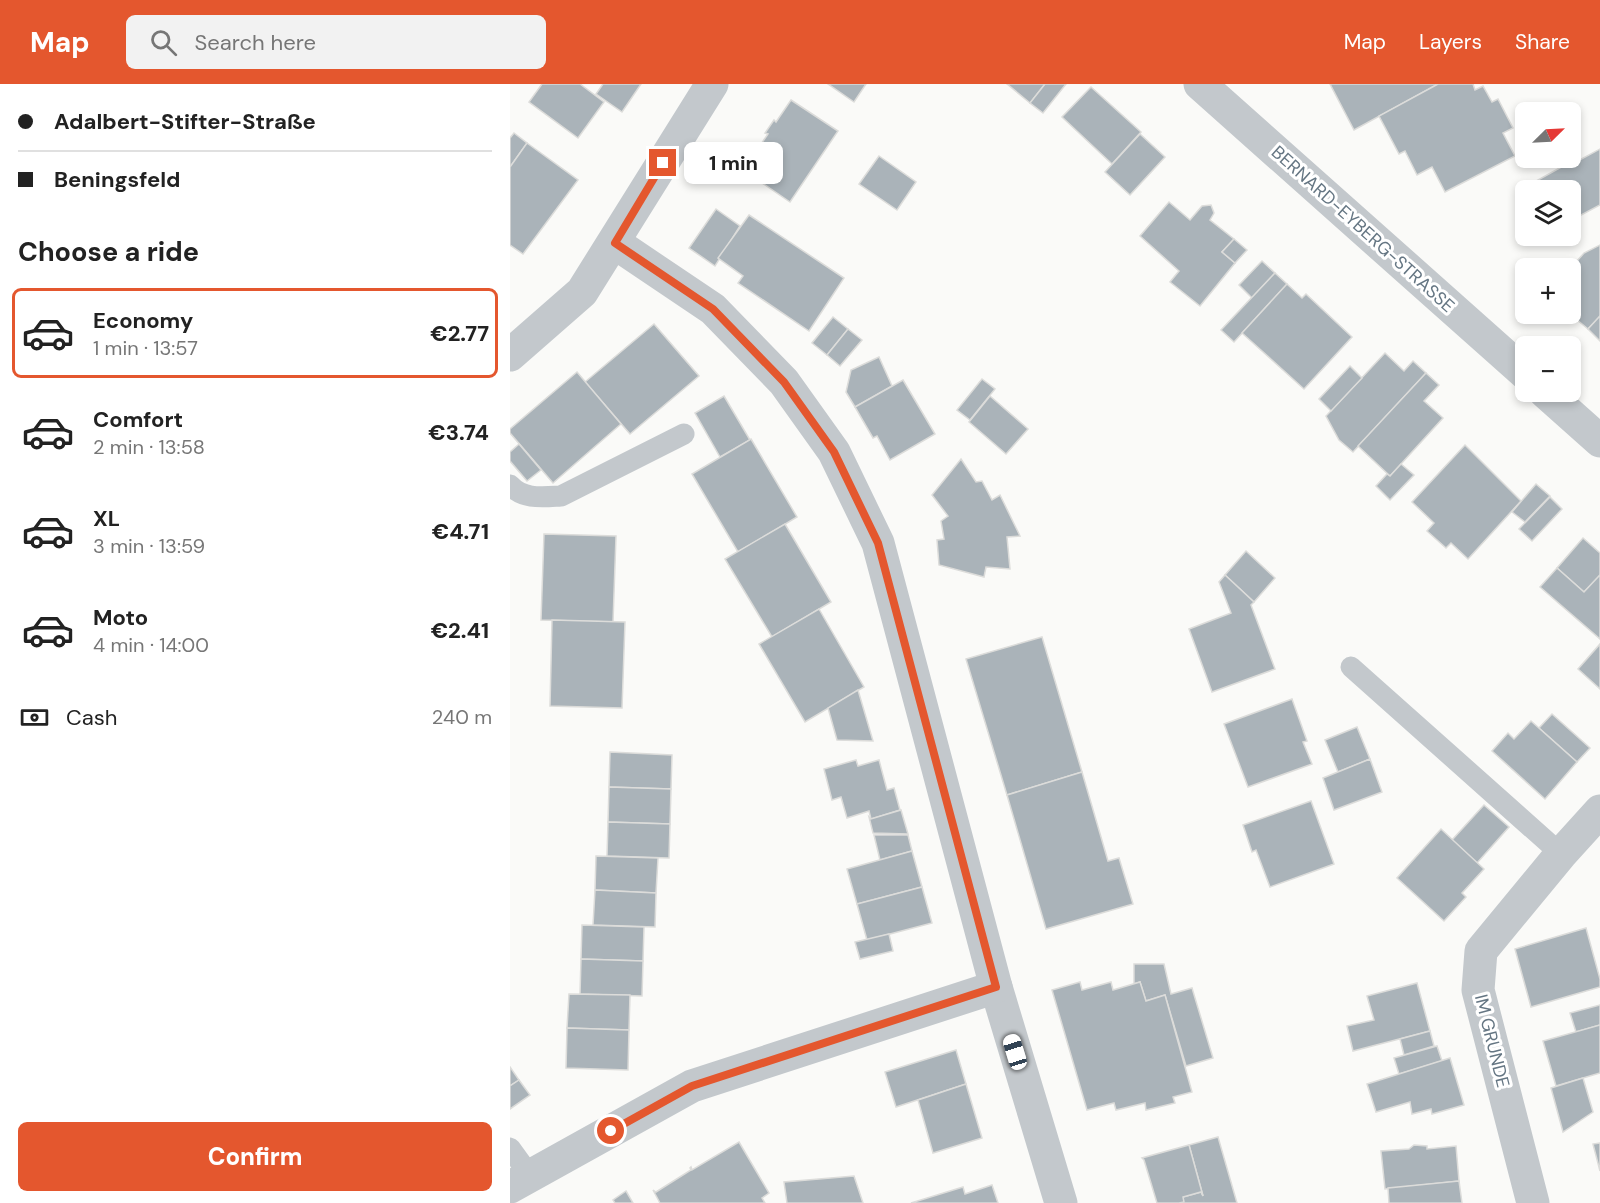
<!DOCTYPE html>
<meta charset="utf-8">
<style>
:root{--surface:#fff;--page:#f2f2f2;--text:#222;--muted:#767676;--line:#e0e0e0;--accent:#e4572e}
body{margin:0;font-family:"DM Sans",sans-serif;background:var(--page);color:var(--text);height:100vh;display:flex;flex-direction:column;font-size:22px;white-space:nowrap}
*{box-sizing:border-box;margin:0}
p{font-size:20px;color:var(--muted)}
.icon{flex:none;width:33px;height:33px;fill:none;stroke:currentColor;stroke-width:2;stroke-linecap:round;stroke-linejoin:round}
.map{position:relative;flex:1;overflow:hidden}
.drawer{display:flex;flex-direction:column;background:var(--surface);width:510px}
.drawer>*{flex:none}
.top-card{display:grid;align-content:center;height:132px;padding:0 18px;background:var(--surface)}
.needle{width:39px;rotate:66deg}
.fabs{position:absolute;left:1005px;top:18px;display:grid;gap:12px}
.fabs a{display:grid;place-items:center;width:66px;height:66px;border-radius:9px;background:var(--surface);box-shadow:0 3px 9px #0003;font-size:30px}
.end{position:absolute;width:27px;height:27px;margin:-14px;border:8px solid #e4572e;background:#fff;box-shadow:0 0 0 3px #fff}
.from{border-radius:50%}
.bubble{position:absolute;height:42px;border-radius:9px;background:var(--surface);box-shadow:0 3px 9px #0003;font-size:20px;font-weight:800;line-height:42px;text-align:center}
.car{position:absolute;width:18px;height:36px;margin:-18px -9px;border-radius:8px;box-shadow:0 0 4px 2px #0007;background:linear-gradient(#fff 24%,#345 0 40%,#fff 0 76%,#345 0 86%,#fff 0)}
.top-card b{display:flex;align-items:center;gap:21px;height:57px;font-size:22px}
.top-card b+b{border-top:2px solid var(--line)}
.top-card i{width:15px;height:15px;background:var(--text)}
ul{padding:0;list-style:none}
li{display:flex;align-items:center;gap:18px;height:90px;margin:0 12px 9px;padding:0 6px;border:3px solid transparent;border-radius:9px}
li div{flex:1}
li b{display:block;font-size:22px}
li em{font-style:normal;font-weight:800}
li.on{border-color:var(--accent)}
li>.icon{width:54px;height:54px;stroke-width:1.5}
h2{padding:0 18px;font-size:27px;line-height:72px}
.pay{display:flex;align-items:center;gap:15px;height:66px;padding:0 18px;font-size:22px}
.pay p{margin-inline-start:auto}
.cta{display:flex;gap:12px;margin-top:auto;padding:12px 18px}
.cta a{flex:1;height:69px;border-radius:9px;background:var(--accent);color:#fff;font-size:24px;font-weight:800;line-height:69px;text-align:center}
header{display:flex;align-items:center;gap:36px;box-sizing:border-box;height:84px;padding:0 30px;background:var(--accent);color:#fff}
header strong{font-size:28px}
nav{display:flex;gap:33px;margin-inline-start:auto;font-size:21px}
.search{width:420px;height:54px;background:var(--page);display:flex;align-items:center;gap:15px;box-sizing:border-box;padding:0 21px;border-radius:9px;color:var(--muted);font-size:22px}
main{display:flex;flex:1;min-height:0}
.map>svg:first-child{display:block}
</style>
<header>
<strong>Map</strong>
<div class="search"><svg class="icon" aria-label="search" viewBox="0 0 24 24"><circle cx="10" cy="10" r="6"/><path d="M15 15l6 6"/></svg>Search here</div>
<nav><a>Map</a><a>Layers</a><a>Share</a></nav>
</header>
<main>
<section class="drawer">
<div class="top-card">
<b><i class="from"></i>Adalbert-Stifter-Straße</b>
<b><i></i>Beningsfeld</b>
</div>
<h2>Choose a ride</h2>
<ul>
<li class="on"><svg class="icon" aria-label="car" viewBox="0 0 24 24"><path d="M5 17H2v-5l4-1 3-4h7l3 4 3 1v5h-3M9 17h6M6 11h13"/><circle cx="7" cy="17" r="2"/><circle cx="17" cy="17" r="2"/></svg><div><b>Economy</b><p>1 min · 13:57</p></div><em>€2.77</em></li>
<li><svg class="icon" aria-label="car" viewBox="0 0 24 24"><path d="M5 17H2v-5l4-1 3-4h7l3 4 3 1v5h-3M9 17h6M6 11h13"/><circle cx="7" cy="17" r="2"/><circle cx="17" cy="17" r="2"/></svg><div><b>Comfort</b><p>2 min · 13:58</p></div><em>€3.74</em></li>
<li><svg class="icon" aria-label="car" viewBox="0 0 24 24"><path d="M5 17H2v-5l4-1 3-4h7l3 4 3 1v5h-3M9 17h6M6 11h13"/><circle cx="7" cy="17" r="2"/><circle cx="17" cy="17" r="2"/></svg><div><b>XL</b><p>3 min · 13:59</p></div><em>€4.71</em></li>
<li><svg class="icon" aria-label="car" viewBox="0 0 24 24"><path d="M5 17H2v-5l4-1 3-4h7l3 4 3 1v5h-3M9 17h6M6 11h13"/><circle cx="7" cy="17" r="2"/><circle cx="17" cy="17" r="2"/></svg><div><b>Moto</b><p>4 min · 14:00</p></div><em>€2.41</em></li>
</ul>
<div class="pay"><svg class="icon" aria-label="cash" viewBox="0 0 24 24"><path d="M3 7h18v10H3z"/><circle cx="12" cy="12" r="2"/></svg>Cash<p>240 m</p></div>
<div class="cta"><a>Confirm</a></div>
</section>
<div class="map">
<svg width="1090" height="1119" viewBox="0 0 1090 1119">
<rect width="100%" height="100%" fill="#fafaf8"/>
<!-- building -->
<g fill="#aab3b9" stroke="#dcdcda" stroke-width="1.5">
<path d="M32,0H70L94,18L68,54L19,18Z"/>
<path d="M93,0H131L112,28L86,10Z"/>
<path d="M318,0H356L344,18Z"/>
<path d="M497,0H535L520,19Z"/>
<path d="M535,0H556L533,29L520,19Z"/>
<path d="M820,0H928L844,46Z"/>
<path d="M928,0H963L965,6L973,2L982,18L988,15L1003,44L993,49L1005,72L935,108L922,83L907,91L895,67L889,70L869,32Z"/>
<path d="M581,3L631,48L602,80L552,33Z"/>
<path d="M281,16L328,47L280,118L233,86L258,50L255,49L264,36L266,38Z"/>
<path d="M4,49L17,59L0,83V54Z"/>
<path d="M630,50L655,73L620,111L595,88Z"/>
<path d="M17,59L68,96L13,170L0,161V83Z"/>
<path d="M1090,65V121L1060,137V106H1016V112L1012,105L1062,77L1064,79Z"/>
<path d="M369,72L406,98L387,126L349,100Z"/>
<path d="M659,118L680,136L692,122L701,121L704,129L700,136L724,155L712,168L725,179L690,222L660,198L669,187L630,152Z"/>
<path d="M206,125L230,142L205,182L179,164Z"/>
<path d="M239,131L334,194L299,247L228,199L233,192L208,174Z"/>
<path d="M724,155L737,166L725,179L712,168Z"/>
<path d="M1090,161V232L1078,245L1060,230V185L1074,169Z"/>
<path d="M752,177L765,189L742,214L729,201Z"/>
<path d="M765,189L777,200L724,258L711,246Z"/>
<path d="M777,200L792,214L796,210L842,253L794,305L732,249Z"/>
<path d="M1090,232V257L1078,245Z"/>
<path d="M323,233L338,245L317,271L302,259Z"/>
<path d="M144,240L189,292L120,350L75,298Z"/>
<path d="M338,245L352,256L330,282L317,271Z"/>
<path d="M875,269L894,287L903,277L916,289L843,368L829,356L816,332Z"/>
<path d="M369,273L382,302L345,323L336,308L341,286Z"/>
<path d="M840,282L852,294L821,327L809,315Z"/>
<path d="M67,288L111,340L43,399L0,349V345Z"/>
<path d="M916,289L929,301L914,317L933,334L880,392L848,362Z"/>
<path d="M472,295L485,305L460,336L447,326Z"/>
<path d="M393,296L425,350L380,376L367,352L363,354L345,323Z"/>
<path d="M214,312L240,356L210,373L185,329Z"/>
<path d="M480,312L518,345L496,370L459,338Z"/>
<path d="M241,355L287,433L228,468L182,390Z"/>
<path d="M9,360L31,386L17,397L0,377V368Z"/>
<path d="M955,361L1011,417L958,475L941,459L936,464L917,447L924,439L902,418Z"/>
<path d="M451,375L466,398L472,397L482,416L490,411L510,452L497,453L500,485L476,483L474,493L429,481L427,456L434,455L431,437L438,432L422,411Z"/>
<path d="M891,380L904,391L880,416L866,402L877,390L880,392Z"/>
<path d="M1026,400L1040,412L1015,438L1002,428Z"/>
<path d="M1040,413L1052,425L1022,457L1009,445Z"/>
<path d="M275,440L321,518L262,553L215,475Z"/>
<path d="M34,450L106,452L103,538L31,536Z"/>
<path d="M1073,454L1090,469V491L1074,508L1047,484Z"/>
<path d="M736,467L765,494L744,518L715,491Z"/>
<path d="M1047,484L1074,508L1090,491V555L1030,503Z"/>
<path d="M715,491L744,518L741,521L765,585L702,608L679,545L721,529L709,498Z"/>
<path d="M309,525L354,603L295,638L249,560Z"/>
<path d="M42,536L115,538L112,624L40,622Z"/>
<path d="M532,553L572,688L497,711L456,575Z"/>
<path d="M1090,560V605L1068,585Z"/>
<path d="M348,606L363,657L327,656L318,624Z"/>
<path d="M782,615L797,657L793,658L802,680L738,703L714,640Z"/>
<path d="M1042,630L1080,664L1067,678L1029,644Z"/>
<path d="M1021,637L1067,678L1035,715L982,667L998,649L1004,655Z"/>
<path d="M847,643L860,675L828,688L815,656Z"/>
<path d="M100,668L162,671L161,705L99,703Z"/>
<path d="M860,675L872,708L824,726L813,694Z"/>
<path d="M346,676L348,682L369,676L377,706L384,704L390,726L361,735L359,727L337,734L331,713L322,716L314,685Z"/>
<path d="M572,688L598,777L609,774L623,820L536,845L497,711Z"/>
<path d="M99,703L161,705L160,740L98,738Z"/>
<path d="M801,717L824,780L760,803L746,766L742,768L733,741Z"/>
<path d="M974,721L999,743L967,779L942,756Z"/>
<path d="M391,726L398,750L363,749L359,733L361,735Z"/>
<path d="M98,738L160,740L159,774L97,772Z"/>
<path d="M931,745L974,785L952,809L956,813L934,837L887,794Z"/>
<path d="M364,751H398L402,767L370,776Z"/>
<path d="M402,767L412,803L347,820L337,785Z"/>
<path d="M86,772L148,774L146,809L85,806Z"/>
<path d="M412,803L422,839L357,856L347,820Z"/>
<path d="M85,806L146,809L145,843L83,841Z"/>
<path d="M72,841L134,843L133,877L71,875Z"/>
<path d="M1076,844L1090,895V903L1021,923L1005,865Z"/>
<path d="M379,850L383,867L350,875L345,858Z"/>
<path d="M71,875L133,877L132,912L70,910Z"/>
<path d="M624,880H654L661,910L682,904L703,974L676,982L655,911L636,917L630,898L624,900Z"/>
<path d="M570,898L572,906L601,898L603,906L630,898L636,917L655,911L682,1008L663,1013L665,1019L636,1026L635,1019L606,1026L604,1019L577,1026L542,906Z"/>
<path d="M907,899L920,947L843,967L837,942L864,936L857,912Z"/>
<path d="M59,910L120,911L119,946L57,944Z"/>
<path d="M1090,921V941L1066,948L1060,929Z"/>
<path d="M1090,941V989L1046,1002L1033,957Z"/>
<path d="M57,944L119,946L118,986L56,984Z"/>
<path d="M920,947L924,962L894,971L890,955Z"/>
<path d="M927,962L932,977L889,990L884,974Z"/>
<path d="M446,966L456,1000L386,1023L375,988Z"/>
<path d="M940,974L954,1021L922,1030L921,1025L902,1030L900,1018L866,1028L857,1000Z"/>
<path d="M0,983L9,996L0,1002Z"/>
<path d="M1073,994L1083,1028L1053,1048L1041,1004Z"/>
<path d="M9,996L20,1011L0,1025V1002Z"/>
<path d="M456,1000L472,1054L423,1069L408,1016Z"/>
<path d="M708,1053L727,1119H673V1113L691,1108L693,1112L679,1061Z"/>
<path d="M229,1058L259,1109L252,1114L255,1119H150L143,1106L146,1108L181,1086L180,1084L181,1083L182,1086Z"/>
<path d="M1090,1059V1087L1083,1060Z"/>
<path d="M679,1061L693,1112L691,1108L673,1113L674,1118L669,1119H647L634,1076L632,1074Z"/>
<path d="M904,1061L917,1062V1065L946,1062L949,1097L875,1105L871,1067L899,1065Z"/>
<path d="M344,1092L353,1119H277L274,1098Z"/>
<path d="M949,1097L952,1119H879L878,1104Z"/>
<path d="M482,1101L488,1119H401L453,1103L455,1110Z"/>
<path d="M116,1107L123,1119H105L103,1116Z"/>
</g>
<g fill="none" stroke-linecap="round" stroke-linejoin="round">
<!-- service -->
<g stroke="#c3c8cc" stroke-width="21">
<path d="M0,401C13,416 33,413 51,412L174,350"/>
<path d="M841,583L1051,770"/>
<path d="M0,1064L21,1093"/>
</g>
<!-- minor -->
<g stroke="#c3c8cc" stroke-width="33">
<path d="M105,159L203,225L274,298L324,368L368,459L486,903L551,1119"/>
<path d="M0,1103L182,1002L486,903"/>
<path d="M1023,1119L968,906L971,867L1051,770L1090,727"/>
</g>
<!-- tertiary -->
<g stroke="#c3c8cc" stroke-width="33">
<path d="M690,0L1016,290"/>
<path d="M0,271L72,208L202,0"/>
<path d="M1035,308L1090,357"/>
</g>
</g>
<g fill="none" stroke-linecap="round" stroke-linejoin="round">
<!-- route -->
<path stroke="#e4572e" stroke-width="8" d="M101,1047L182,1002L486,903L368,459L324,368L274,298L203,225L105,159L153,79"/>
</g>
<g text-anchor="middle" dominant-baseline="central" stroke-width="6" stroke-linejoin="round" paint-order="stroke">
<!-- street labels -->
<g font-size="18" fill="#657683" stroke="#fff">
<text transform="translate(853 145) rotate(42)">BERNARD-EYBERG-STRASSE</text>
<text transform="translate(982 957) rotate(76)">IM GRUNDE</text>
</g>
</g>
</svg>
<div class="fabs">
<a><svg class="needle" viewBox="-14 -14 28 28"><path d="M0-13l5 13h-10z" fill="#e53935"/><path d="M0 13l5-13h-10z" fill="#767676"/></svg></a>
<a><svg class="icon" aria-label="layers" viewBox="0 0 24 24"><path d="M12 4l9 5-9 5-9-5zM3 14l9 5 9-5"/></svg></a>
<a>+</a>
<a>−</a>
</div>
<i class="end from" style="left:101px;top:1047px"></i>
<i class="end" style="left:153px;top:79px"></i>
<div class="bubble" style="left:174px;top:58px;width:99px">1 min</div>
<i class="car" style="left:505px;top:968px;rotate:343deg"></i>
</div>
</main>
